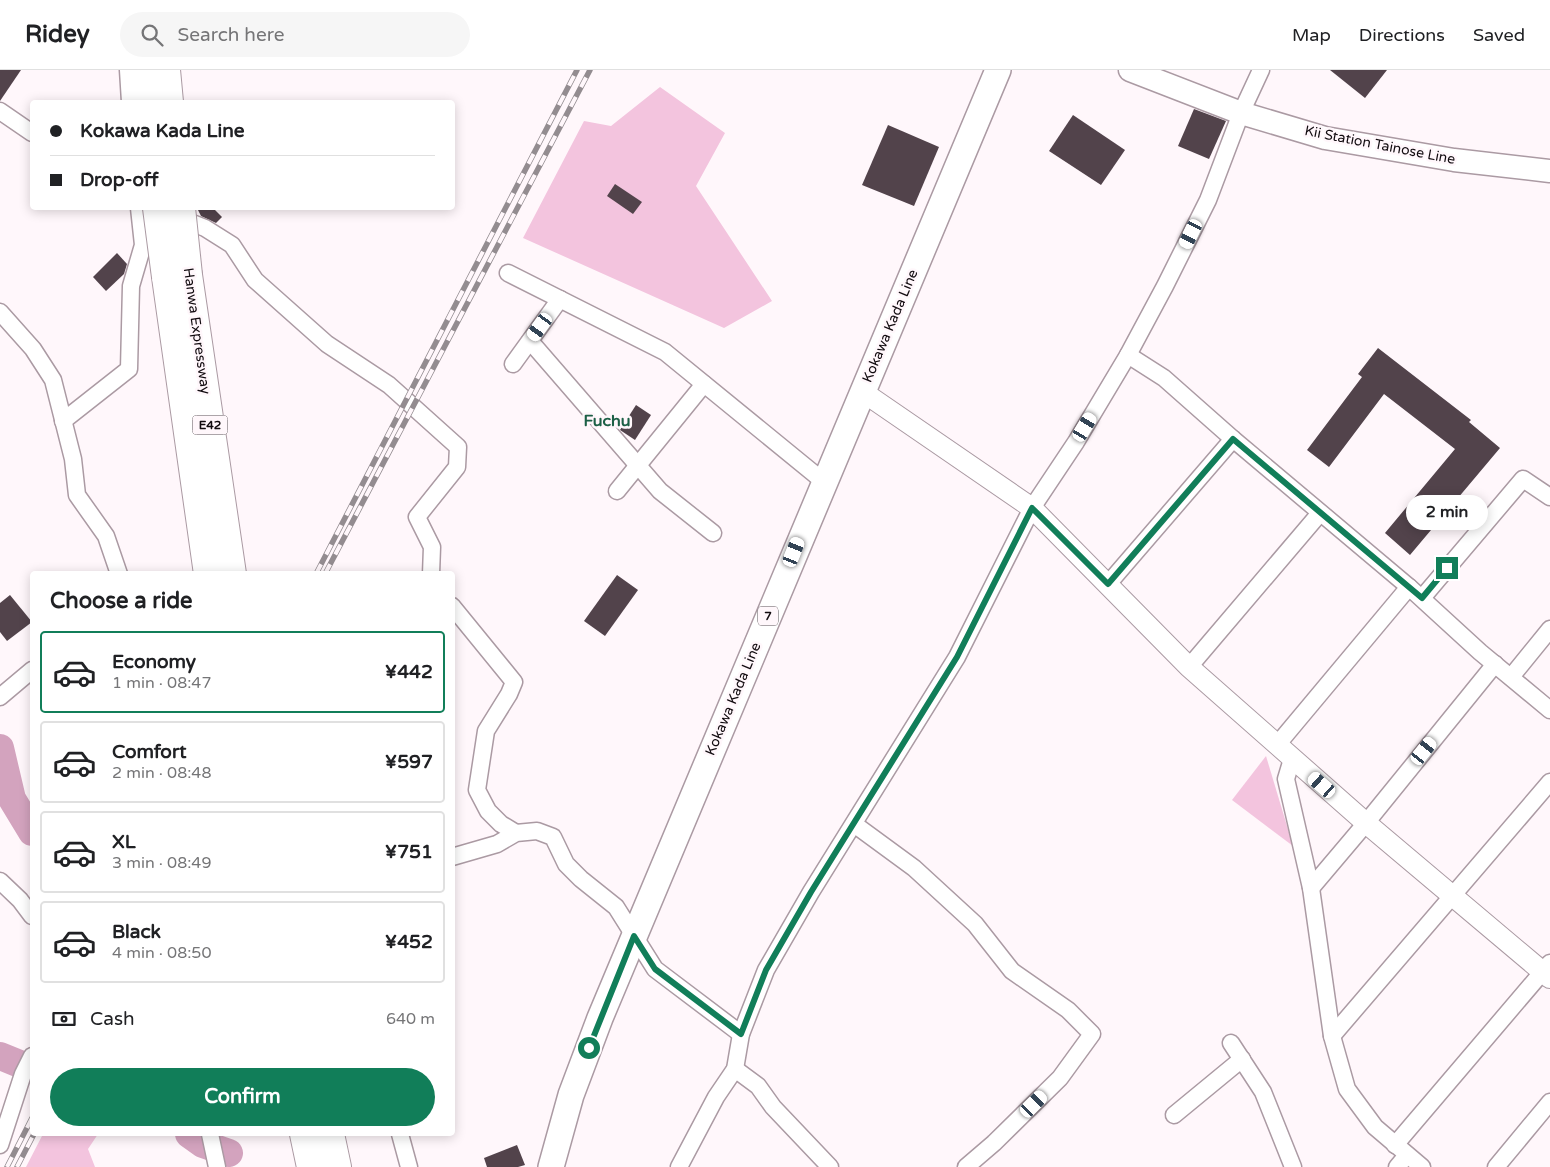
<!DOCTYPE html>
<meta charset="utf-8">
<style>
:root{--surface:#fff;--page:#f6f6f6;--text:#202124;--muted:#757577;--line:#e0e0e0;--accent:#117e59}
body{margin:0;font-family:"Varela Round",sans-serif;background:var(--page);color:var(--text);height:100vh;display:flex;flex-direction:column;font-size:19px;white-space:nowrap}
*{box-sizing:border-box;margin:0}
p{font-size:16px;color:var(--muted)}
.icon{flex:none;width:28px;height:28px;fill:none;stroke:currentColor;stroke-width:2;stroke-linecap:round;stroke-linejoin:round}
.map{position:relative;flex:1;overflow:hidden}
.panel{position:absolute;left:30px;top:501px;width:425px;height:565px;display:flex;flex-direction:column;background:var(--surface);border-radius:5px;box-shadow:0 2px 12px #0003}
.panel>*{flex:none}
.hud{position:absolute;left:30px;top:30px;width:425px;height:110px;border-radius:5px;box-shadow:0 2px 12px #0003;display:grid;align-content:center;height:110px;padding:0 20px;background:var(--surface)}
.end{position:absolute;width:22px;height:22px;margin:-11px;border:6px solid #117e59;background:#fff;box-shadow:0 0 0 2px #fff}
.from{border-radius:50%}
.bubble{position:absolute;height:35px;border-radius:18px;background:var(--surface);box-shadow:0 2px 12px #0003;font-size:16px;font-weight:700;line-height:35px;text-align:center}
.car{position:absolute;width:15px;height:30px;margin:-15px -8px;border-radius:6px;box-shadow:0 0 4px 1px #0007;background:linear-gradient(#fff 24%,#345 0 40%,#fff 0 76%,#345 0 86%,#fff 0)}
.hud b{display:flex;align-items:center;gap:18px;height:48px;font-size:19px}
.hud b+b{border-top:1px solid var(--line)}
.hud i{width:12px;height:12px;background:var(--text)}
ul{padding:0;list-style:none}
li{display:flex;align-items:center;gap:15px;height:82px;margin:0 10px 8px;padding:0 10px;border:2px solid var(--line);border-radius:5px}
li div{flex:1}
li b{display:block;font-size:19px}
li em{font-style:normal;font-weight:700}
li.current{border-color:var(--accent)}
li>.icon{width:45px;height:45px;stroke-width:1.5}
h2{padding:0 20px;font-size:22px;line-height:60px}
.pay{display:flex;align-items:center;gap:12px;height:55px;padding:0 20px;font-size:19px}
.pay p{margin-inline-start:auto}
.primary-button{display:flex;gap:10px;margin-top:auto;padding:10px 20px}
.primary-button a{flex:1;height:58px;border-radius:30px;background:var(--accent);color:#fff;font-size:20px;font-weight:700;line-height:58px;text-align:center}
header{display:flex;align-items:center;gap:30px;box-sizing:border-box;height:70px;padding:0 25px;background:var(--surface);border-bottom:1px solid var(--line)}
header strong{font-size:24px}
nav{display:flex;gap:28px;margin-inline-start:auto;font-size:18px}
.search{width:350px;height:45px;background:var(--page);display:flex;align-items:center;gap:12px;box-sizing:border-box;padding:0 18px;border-radius:28px;color:var(--muted);font-size:19px}
.map>svg:first-child{display:block}
</style>
<header>
<strong>Ridey</strong>
<div class="search"><svg class="icon" aria-label="search" viewBox="0 0 24 24"><circle cx="10" cy="10" r="6"/><path d="M15 15l6 6"/></svg>Search here</div>
<nav><a>Map</a><a>Directions</a><a>Saved</a></nav>
</header>
<div class="map">
<svg width="1550" height="1097" viewBox="0 0 1550 1097">
<rect width="100%" height="100%" fill="#fff7fb"/>
<!-- green -->
<g fill="#f3c4de">
<path d="M660,17L725,63L696,116L772,231L724,258L523,168L584,51L611,56Z"/>
<path d="M1266,686L1293,776L1232,730Z"/>
<path d="M43,1064H98L88,1079L95,1097H26Z"/>
</g>
<g fill="none" stroke-linecap="round" stroke-linejoin="round">
<!-- river -->
<g stroke="#d3a3be" stroke-width="28">
<path d="M0,678L12,729L32,762"/>
<path d="M0,986L32,999"/>
<path d="M189,1064L203,1074L229,1083"/>
</g>
</g>
<!-- building -->
<g fill="#52434b">
<path d="M0,0H21L0,31Z"/>
<path d="M1330,0H1387L1365,28Z"/>
<path d="M1194,39L1226,51L1209,89L1178,76Z"/>
<path d="M1073,45L1125,80L1101,115L1049,81Z"/>
<path d="M888,55L939,77L914,136L862,115Z"/>
<path d="M615,114L642,132L633,144L607,126Z"/>
<path d="M197,138H213L222,147L216,153L201,146Z"/>
<path d="M117,183L127,194L124,204L106,221L93,207Z"/>
<path d="M1378,278L1471,350L1469,352L1500,378L1410,485L1385,463L1455,379L1384,324L1329,397L1307,380L1362,307L1358,304Z"/>
<path d="M636,335L651,345L635,370L620,360Z"/>
<path d="M617,505L638,520L605,566L584,551Z"/>
<path d="M10,525L32,552L7,571L0,562V533Z"/>
<path d="M517,1075L525,1095L518,1097H487L484,1088Z"/>
</g>
<g fill="none" stroke-linecap="round" stroke-linejoin="round">
<defs>
<g id="minor">
<path d="M128,0L130,32"/>
<path d="M0,41L32,63"/>
<path d="M177,147L205,158L232,175L255,210L327,274L389,315L458,377L457,397L417,447L432,477L431,504"/>
<path d="M508,203L665,282L823,411"/>
<path d="M0,242L33,279L53,310L73,389L77,425L106,466L119,504"/>
<path d="M530,271L660,421L713,463"/>
<path d="M1128,285L1164,308L1233,369L1409,517L1480,582L1550,640"/>
<path d="M513,294L560,229"/>
<path d="M63,351L129,299L131,216L143,175L139,138"/>
<path d="M617,421L704,314"/>
<path d="M1108,514L1233,369"/>
<path d="M1422,528L1523,409L1550,427"/>
<path d="M452,536L514,612L509,624L486,661L477,720L488,741L501,754L516,763"/>
<path d="M1189,597L1320,443"/>
<path d="M1511,607L1550,559"/>
<path d="M0,627L32,600"/>
<path d="M1277,675L1409,517"/>
<path d="M1292,689L1286,709L1311,818L1332,966L1347,1019L1375,1057L1422,1097"/>
<path d="M854,754L914,798L975,854L1012,901L1068,940L1092,964L1060,1008L994,1073L966,1097"/>
<path d="M452,787L497,774L516,763L537,761L553,767L566,794L581,809L616,837L655,899L741,964"/>
<path d="M0,811L20,830L32,846"/>
<path d="M1311,818L1366,753L1495,594"/>
<path d="M1332,966L1550,712"/>
<path d="M1231,973L1263,1022L1293,1097"/>
<path d="M735,999L758,1016L773,1037L830,1097"/>
<path d="M1174,1045L1242,989"/>
<path d="M210,1064L217,1097"/>
<path d="M400,1064L409,1097"/>
<path d="M0,1075L23,1004L32,986"/>
<path d="M1395,1075L1550,893"/>
<path d="M679,1097L716,1027L735,999L741,964L766,900L811,822L957,587L1032,438L1076,372L1128,285L1165,216L1208,130L1241,43L1261,0"/>
<path d="M1397,1097L1407,1085"/>
<path d="M1496,1097L1550,1032"/>
</g>
<path id="tertiary" d="M863,322L1032,438L1189,597L1366,753L1550,908"/>
<path id="secondary" d="M1130,0L1241,43L1325,68L1454,90L1550,101"/>
<path id="primary" d="M551,1097L571,1025L600,948L998,0"/>
<g id="motorway">
<path d="M141,0L145,32"/>
<path d="M166,0L169,32"/>
<path d="M188,205L232,504"/>
<path d="M166,207L208,504"/>
<path d="M304,1064L311,1097"/>
<path d="M330,1064L337,1097"/>
</g>
</defs>
<!-- minor casing -->
<use href="#minor" stroke="#ab9aa3" stroke-width="19"/>
<!-- tertiary casing -->
<use href="#tertiary" stroke="#ab9aa3" stroke-width="22"/>
<!-- secondary casing -->
<use href="#secondary" stroke="#ab9aa3" stroke-width="25"/>
<!-- primary casing -->
<use href="#primary" stroke="#ab9aa3" stroke-width="28"/>
<!-- motorway casing -->
<use href="#motorway" stroke="#ab9aa3" stroke-width="30"/>
<!-- minor -->
<use href="#minor" stroke="#fff" stroke-width="16"/>
<!-- tertiary -->
<use href="#tertiary" stroke="#fff" stroke-width="20"/>
<!-- secondary -->
<use href="#secondary" stroke="#fff" stroke-width="22"/>
<!-- primary -->
<use href="#primary" stroke="#fff" stroke-width="25"/>
<!-- motorway -->
<use href="#motorway" stroke="#fff" stroke-width="28"/>
<defs>
<g id="rail">
<path d="M316,504L577,0"/>
<path d="M325,504L590,0"/>
<path d="M7,1097L32,1048"/>
<path d="M17,1097L34,1064"/>
</g>
</defs>
<!-- rail casing -->
<use href="#rail" stroke="#938c90" stroke-width="5.5"/>
<!-- rail -->
<use href="#rail" stroke="#fff7fb" stroke-width="4" stroke-dasharray="11" stroke-linecap="butt"/>
<defs>
<g id="motorway-bridge">
<path d="M157,138L166,207"/>
<path d="M181,138L188,205"/>
</g>
</defs>
<!-- motorway-bridge casing -->
<use href="#motorway-bridge" stroke="#ab9aa3" stroke-width="30" stroke-linecap="butt"/>
<!-- motorway-bridge -->
<use href="#motorway-bridge" stroke="#fff" stroke-width="28"/>
</g>
<g fill="none" stroke-linecap="round" stroke-linejoin="round">
<!-- route -->
<path stroke="#117e59" stroke-width="6" d="M589,978L634,866L655,899L741,964L766,900L811,822L957,587L1032,438L1108,514L1233,369L1422,528L1447,498"/>
</g>
<g text-anchor="middle" dominant-baseline="central" stroke-width="5" stroke-linejoin="round" paint-order="stroke">
<!-- shield labels -->
<g fill="#fff7fb" stroke="#585256" stroke-width="1">
<rect x="192.5" y="345.5" width="35" height="19" rx="4"/>
<rect x="758" y="536.5" width="20" height="19" rx="4"/>
</g>
<g font-size="12" font-weight="bold" fill="#110b0f">
<text x="210" y="355">E42</text>
<text x="768" y="546">7</text>
</g>
<!-- street labels -->
<g font-size="14" fill="#110b0f" stroke="#fff7fb">
<text transform="translate(1380 75) rotate(11)">Kii Station Tainose Line</text>
<text transform="translate(890 256) rotate(-67)">Kokawa Kada Line</text>
<text transform="translate(197 261) rotate(82)">Hanwa Expressway</text>
<text transform="translate(733 629) rotate(-67)">Kokawa Kada Line</text>
</g>
<!-- quarter labels -->
<g font-size="16" font-weight="bold" fill="#1c6046" stroke="#fff7fb">
<text x="607" y="351">Fuchu</text>
</g>
</g>
</svg>
<i class="end from" style="left:589px;top:978px"></i>
<i class="end" style="left:1447px;top:498px"></i>
<div class="bubble" style="left:1406px;top:425px;width:82px">2 min</div>
<i class="car" style="left:1191px;top:164px;rotate:206deg"></i>
<i class="car" style="left:540px;top:257px;rotate:216deg"></i>
<i class="car" style="left:1085px;top:357px;rotate:31deg"></i>
<i class="car" style="left:794px;top:482px;rotate:22deg"></i>
<i class="car" style="left:1424px;top:681px;rotate:39deg"></i>
<i class="car" style="left:1322px;top:715px;rotate:311deg"></i>
<i class="car" style="left:1034px;top:1034px;rotate:45deg"></i>
<div class="hud">
<b><i class="from"></i>Kokawa Kada Line</b>
<b><i></i>Drop-off</b>
</div>
<section class="panel">
<h2>Choose a ride</h2>
<ul>
<li class="current"><svg class="icon" aria-label="car" viewBox="0 0 24 24"><path d="M5 17H2v-5l4-1 3-4h7l3 4 3 1v5h-3M9 17h6M6 11h13"/><circle cx="7" cy="17" r="2"/><circle cx="17" cy="17" r="2"/></svg><div><b>Economy</b><p>1 min · 08:47</p></div><em>¥442</em></li>
<li><svg class="icon" aria-label="car" viewBox="0 0 24 24"><path d="M5 17H2v-5l4-1 3-4h7l3 4 3 1v5h-3M9 17h6M6 11h13"/><circle cx="7" cy="17" r="2"/><circle cx="17" cy="17" r="2"/></svg><div><b>Comfort</b><p>2 min · 08:48</p></div><em>¥597</em></li>
<li><svg class="icon" aria-label="car" viewBox="0 0 24 24"><path d="M5 17H2v-5l4-1 3-4h7l3 4 3 1v5h-3M9 17h6M6 11h13"/><circle cx="7" cy="17" r="2"/><circle cx="17" cy="17" r="2"/></svg><div><b>XL</b><p>3 min · 08:49</p></div><em>¥751</em></li>
<li><svg class="icon" aria-label="car" viewBox="0 0 24 24"><path d="M5 17H2v-5l4-1 3-4h7l3 4 3 1v5h-3M9 17h6M6 11h13"/><circle cx="7" cy="17" r="2"/><circle cx="17" cy="17" r="2"/></svg><div><b>Black</b><p>4 min · 08:50</p></div><em>¥452</em></li>
</ul>
<div class="pay"><svg class="icon" aria-label="cash" viewBox="0 0 24 24"><path d="M3 7h18v10H3z"/><circle cx="12" cy="12" r="2"/></svg>Cash<p>640 m</p></div>
<div class="primary-button"><a>Confirm</a></div>
</section>
</div>
